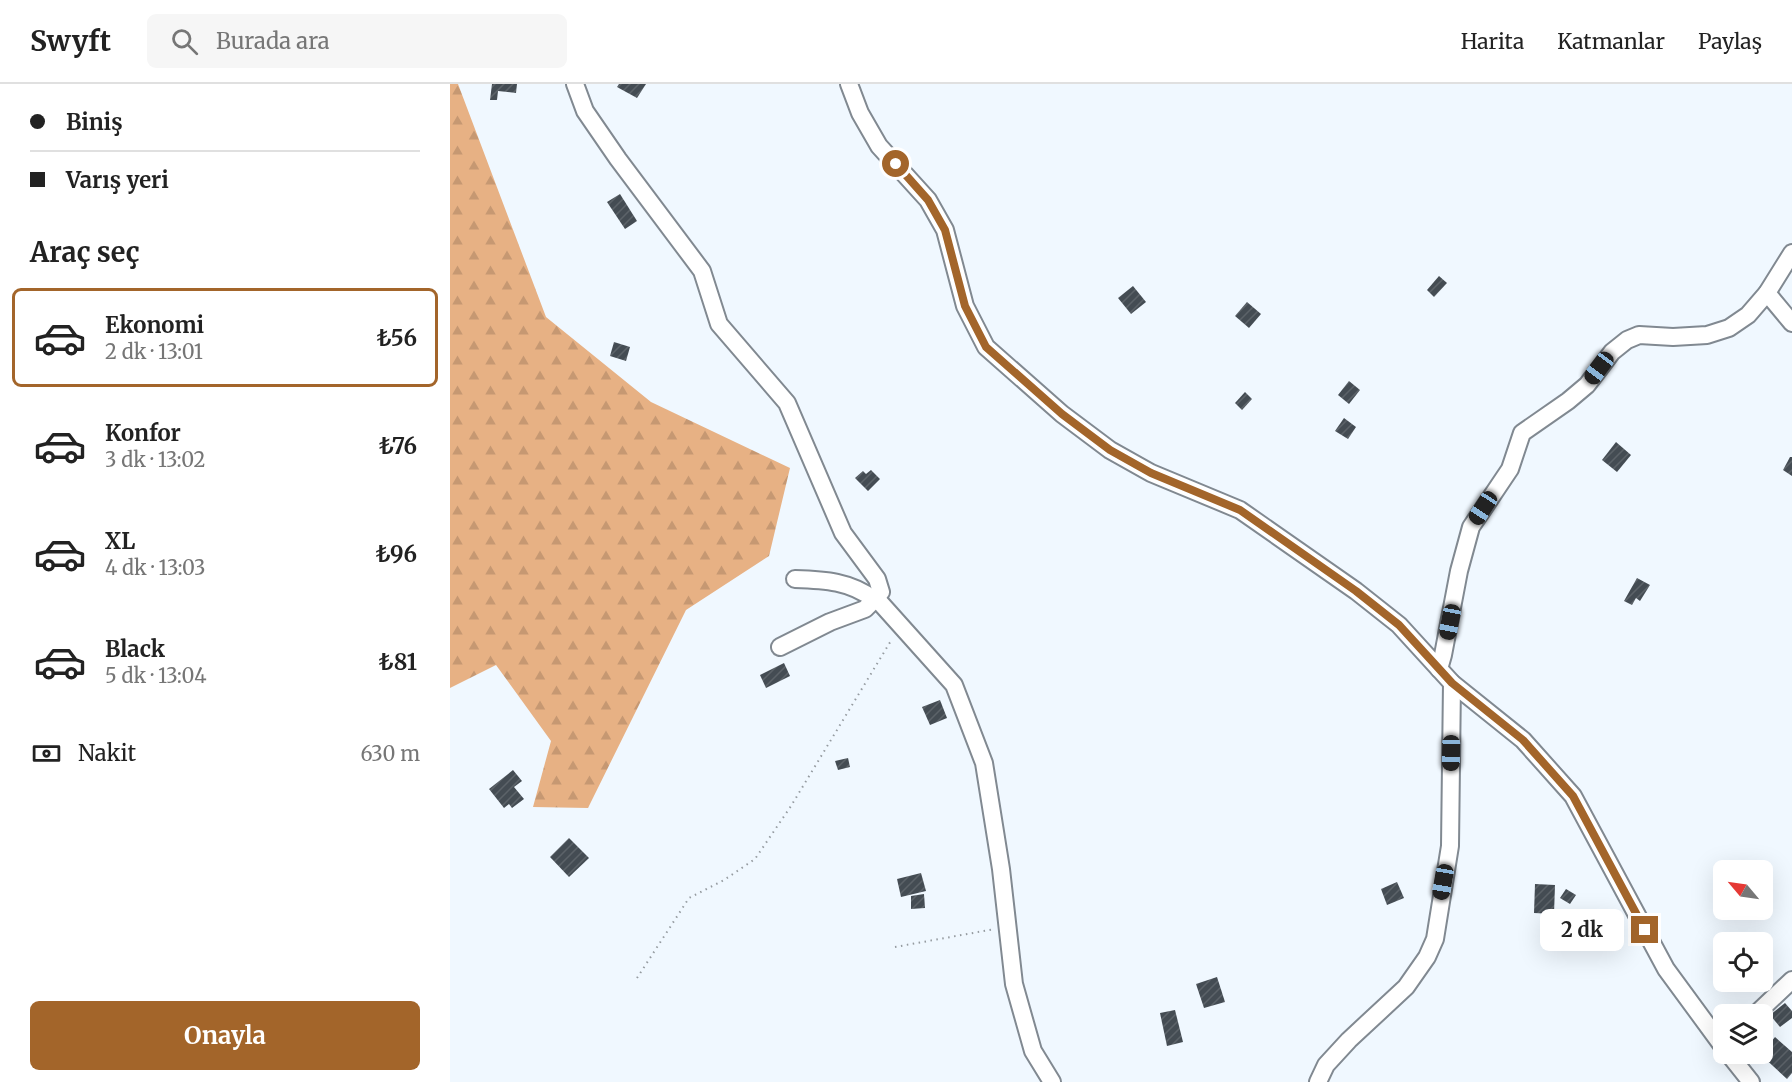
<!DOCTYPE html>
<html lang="tr">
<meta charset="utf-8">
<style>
:root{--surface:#fff;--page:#f6f6f6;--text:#222;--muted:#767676;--line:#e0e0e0;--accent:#a3652a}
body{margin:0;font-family:Merriweather,serif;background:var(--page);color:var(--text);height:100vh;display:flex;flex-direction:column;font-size:22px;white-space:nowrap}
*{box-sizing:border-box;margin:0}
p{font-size:20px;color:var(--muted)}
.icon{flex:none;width:33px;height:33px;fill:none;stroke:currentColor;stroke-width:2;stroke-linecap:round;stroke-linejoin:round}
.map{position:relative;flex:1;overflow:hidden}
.sheet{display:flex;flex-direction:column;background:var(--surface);width:450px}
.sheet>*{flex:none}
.guide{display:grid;align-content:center;height:132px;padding:0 30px;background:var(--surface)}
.needle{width:39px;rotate:299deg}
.fabs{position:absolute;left:1263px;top:776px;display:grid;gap:12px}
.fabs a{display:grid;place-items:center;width:60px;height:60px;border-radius:9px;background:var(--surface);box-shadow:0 6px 24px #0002;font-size:30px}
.end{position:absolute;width:27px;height:27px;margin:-14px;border:8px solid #a3652a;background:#fff;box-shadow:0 0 0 3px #fff}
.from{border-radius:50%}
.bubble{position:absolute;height:42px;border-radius:9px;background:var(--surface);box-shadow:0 6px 24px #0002;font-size:20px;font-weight:700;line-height:42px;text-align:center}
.car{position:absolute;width:18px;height:36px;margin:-18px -9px;border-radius:8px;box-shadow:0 0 4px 2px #0007;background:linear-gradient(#222 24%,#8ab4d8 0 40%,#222 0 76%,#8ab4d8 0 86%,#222 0)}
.guide b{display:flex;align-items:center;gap:21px;height:57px;font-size:22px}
.guide b+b{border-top:2px solid var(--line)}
.guide i{width:15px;height:15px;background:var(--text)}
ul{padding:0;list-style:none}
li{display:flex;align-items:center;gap:18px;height:99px;margin:0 12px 9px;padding:0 18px;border:3px solid transparent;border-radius:9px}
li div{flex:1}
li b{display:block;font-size:22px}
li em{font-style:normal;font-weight:700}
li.current{border-color:var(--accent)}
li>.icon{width:54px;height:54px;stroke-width:1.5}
h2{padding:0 30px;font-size:27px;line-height:72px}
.pay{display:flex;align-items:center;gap:15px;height:66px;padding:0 30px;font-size:22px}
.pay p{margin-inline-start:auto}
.primary-button{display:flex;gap:12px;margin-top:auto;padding:12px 30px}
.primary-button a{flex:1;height:69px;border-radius:9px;background:var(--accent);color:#fff;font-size:24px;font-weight:700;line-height:69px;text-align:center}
header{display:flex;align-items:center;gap:36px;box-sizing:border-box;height:84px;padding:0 30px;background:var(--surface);border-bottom:2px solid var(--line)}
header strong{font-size:28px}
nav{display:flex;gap:33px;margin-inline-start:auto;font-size:21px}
.search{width:420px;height:54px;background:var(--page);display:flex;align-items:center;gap:15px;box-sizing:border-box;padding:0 21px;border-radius:9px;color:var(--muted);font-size:22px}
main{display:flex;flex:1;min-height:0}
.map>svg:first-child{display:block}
</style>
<header>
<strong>Swyft</strong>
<div class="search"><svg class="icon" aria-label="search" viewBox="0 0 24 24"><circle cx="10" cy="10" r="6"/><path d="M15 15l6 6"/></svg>Burada ara</div>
<nav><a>Harita</a><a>Katmanlar</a><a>Paylaş</a></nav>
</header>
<main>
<section class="sheet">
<div class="guide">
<b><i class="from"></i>Biniş</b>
<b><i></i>Varış yeri</b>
</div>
<h2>Araç seç</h2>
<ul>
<li class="current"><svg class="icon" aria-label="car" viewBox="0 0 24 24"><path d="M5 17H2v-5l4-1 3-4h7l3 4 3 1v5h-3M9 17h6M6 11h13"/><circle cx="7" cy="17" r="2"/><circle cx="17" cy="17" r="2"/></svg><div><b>Ekonomi</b><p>2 dk · 13:01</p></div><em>₺56</em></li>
<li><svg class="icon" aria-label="car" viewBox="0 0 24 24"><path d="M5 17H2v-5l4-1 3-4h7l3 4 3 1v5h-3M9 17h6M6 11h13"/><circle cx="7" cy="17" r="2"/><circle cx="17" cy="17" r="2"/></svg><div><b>Konfor</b><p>3 dk · 13:02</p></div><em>₺76</em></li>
<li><svg class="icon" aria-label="car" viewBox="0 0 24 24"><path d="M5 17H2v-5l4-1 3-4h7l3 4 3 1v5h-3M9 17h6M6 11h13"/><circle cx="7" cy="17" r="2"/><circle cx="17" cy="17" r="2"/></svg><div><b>XL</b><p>4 dk · 13:03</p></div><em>₺96</em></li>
<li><svg class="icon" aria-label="car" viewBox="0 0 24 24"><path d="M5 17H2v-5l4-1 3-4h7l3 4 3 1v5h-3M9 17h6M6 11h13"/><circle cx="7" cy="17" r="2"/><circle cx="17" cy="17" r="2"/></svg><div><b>Black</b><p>5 dk · 13:04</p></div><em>₺81</em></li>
</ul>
<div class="pay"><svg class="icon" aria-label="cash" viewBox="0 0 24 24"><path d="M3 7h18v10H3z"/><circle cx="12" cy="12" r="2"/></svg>Nakit<p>630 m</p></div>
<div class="primary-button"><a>Onayla</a></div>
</section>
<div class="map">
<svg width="1342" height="998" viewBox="0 0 1342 998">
<defs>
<pattern id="forest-firs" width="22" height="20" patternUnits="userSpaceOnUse" patternTransform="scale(1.5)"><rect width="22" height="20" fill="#e7b184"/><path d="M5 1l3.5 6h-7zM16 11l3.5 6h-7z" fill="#c69872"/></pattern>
<pattern id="building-hatch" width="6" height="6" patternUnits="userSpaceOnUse" patternTransform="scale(1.5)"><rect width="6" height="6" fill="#444c53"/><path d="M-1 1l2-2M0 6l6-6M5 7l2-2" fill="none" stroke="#5c6369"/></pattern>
</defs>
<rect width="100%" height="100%" fill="#f0f8ff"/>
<!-- forest -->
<path fill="url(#forest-firs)" d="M0,0H8L96,233L201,318L340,384L319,472L236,526L138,724L83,723L101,657L46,581L0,604Z"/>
<!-- building -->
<g fill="url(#building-hatch)">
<path d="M42,0H67L66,9L48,7L47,16H40Z"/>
<path d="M169,0H196L187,14L167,3Z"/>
<path d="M170,110L187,137L175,145L157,118Z"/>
<path d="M989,192L997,199L984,213L977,206Z"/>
<path d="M683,202L696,218L681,230L668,214Z"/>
<path d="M797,218L811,230L799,244L785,232Z"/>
<path d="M164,258L180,263L176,277L160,272Z"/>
<path d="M899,297L910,306L899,320L888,311Z"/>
<path d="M795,308L802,315L792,326L785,319Z"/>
<path d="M894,334L906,343L898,355L885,347Z"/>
<path d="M1166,358L1181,371L1167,388L1152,376Z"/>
<path d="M1340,373H1342V392L1333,386Z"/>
<path d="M421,386L430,395L418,407L405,394L413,387L416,390Z"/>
<path d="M1187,494L1200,501L1190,517L1186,514L1182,521L1174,517Z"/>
<path d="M334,579L340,592L316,604L310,591Z"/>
<path d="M490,616L497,634L480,641L472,623Z"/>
<path d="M398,674L400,683L388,686L385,677Z"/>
<path d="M63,686L72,697L64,703L74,715L62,724L59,720L54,724L39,705Z"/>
<path d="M119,754L139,774L119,793L100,773Z"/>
<path d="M471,789L476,807L451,813L447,795Z"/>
<path d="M947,798L954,814L937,821L931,805Z"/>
<path d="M1085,800L1105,801L1104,830L1084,829Z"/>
<path d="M1116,805L1126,811L1120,820L1110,814Z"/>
<path d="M474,810L475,824L461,825V812Z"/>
<path d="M767,893L775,918L754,924L746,900Z"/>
<path d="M1335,919L1342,927V934L1330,943L1320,931Z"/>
<path d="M725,926L733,958L717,962L710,929Z"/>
<path d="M1325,953L1342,968V989L1337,995L1309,969H1312Z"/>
</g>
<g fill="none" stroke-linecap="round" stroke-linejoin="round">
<defs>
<g id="minor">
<path d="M125,0L135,27L168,75L252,187L269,240L337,319L393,449L427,495L431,508L426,514"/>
<path d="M399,0L410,29L429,62L478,116L495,146L515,222L536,263L612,330L660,366L701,389L790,426L906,507L949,541L1002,599L1073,656L1123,712L1216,885L1274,964"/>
<path d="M1317,209L1342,239"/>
<path d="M345,495C375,496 400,497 425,516"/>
<path d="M330,563L380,538L415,525L426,514L504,601L534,679L551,785L564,900L583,967L602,998"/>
<path d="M989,585L993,571L1009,487L1021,443L1060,385L1072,349L1118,317L1137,301L1162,268L1177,256L1189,251L1223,253L1257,251L1279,244L1298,231L1317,209L1342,169"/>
<path d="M1306,930L1342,896"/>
<path d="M1278,969L1301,998"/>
<path d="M868,998L876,981L899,956L956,903L977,873L985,855L1000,762L1002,599"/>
</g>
</defs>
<!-- minor casing -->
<use href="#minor" stroke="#818991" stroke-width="20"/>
<!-- path -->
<g stroke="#959ba0" stroke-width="2" stroke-dasharray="1.5 4.5" stroke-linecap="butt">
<path d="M445,863L545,845"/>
<path d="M187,894L239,814L274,796L305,775L341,722L442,555"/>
</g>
<!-- minor -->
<use href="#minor" stroke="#fff" stroke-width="16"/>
</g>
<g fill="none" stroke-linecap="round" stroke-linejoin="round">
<!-- route -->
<path stroke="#a3652a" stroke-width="8" d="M446,80L478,116L495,146L515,222L536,263L612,330L660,366L701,389L790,426L906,507L949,541L1002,599L1073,656L1123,712L1195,846"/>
</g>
</svg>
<div class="fabs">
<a><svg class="needle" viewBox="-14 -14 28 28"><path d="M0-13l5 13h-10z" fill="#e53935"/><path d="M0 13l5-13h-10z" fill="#767676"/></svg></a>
<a><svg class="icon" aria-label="locate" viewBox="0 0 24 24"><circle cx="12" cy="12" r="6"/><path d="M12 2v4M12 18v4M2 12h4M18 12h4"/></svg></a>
<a><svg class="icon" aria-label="layers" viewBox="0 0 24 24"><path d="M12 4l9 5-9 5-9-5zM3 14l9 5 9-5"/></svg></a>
</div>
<i class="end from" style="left:446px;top:80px"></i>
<i class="end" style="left:1195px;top:846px"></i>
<div class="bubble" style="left:1090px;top:825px;width:84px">2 dk</div>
<i class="car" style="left:1149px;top:284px;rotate:217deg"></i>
<i class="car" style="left:1033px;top:424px;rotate:213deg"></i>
<i class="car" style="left:1000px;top:538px;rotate:191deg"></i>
<i class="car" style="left:1001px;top:669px;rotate:181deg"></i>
<i class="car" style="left:993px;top:798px;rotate:190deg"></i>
</div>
</main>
